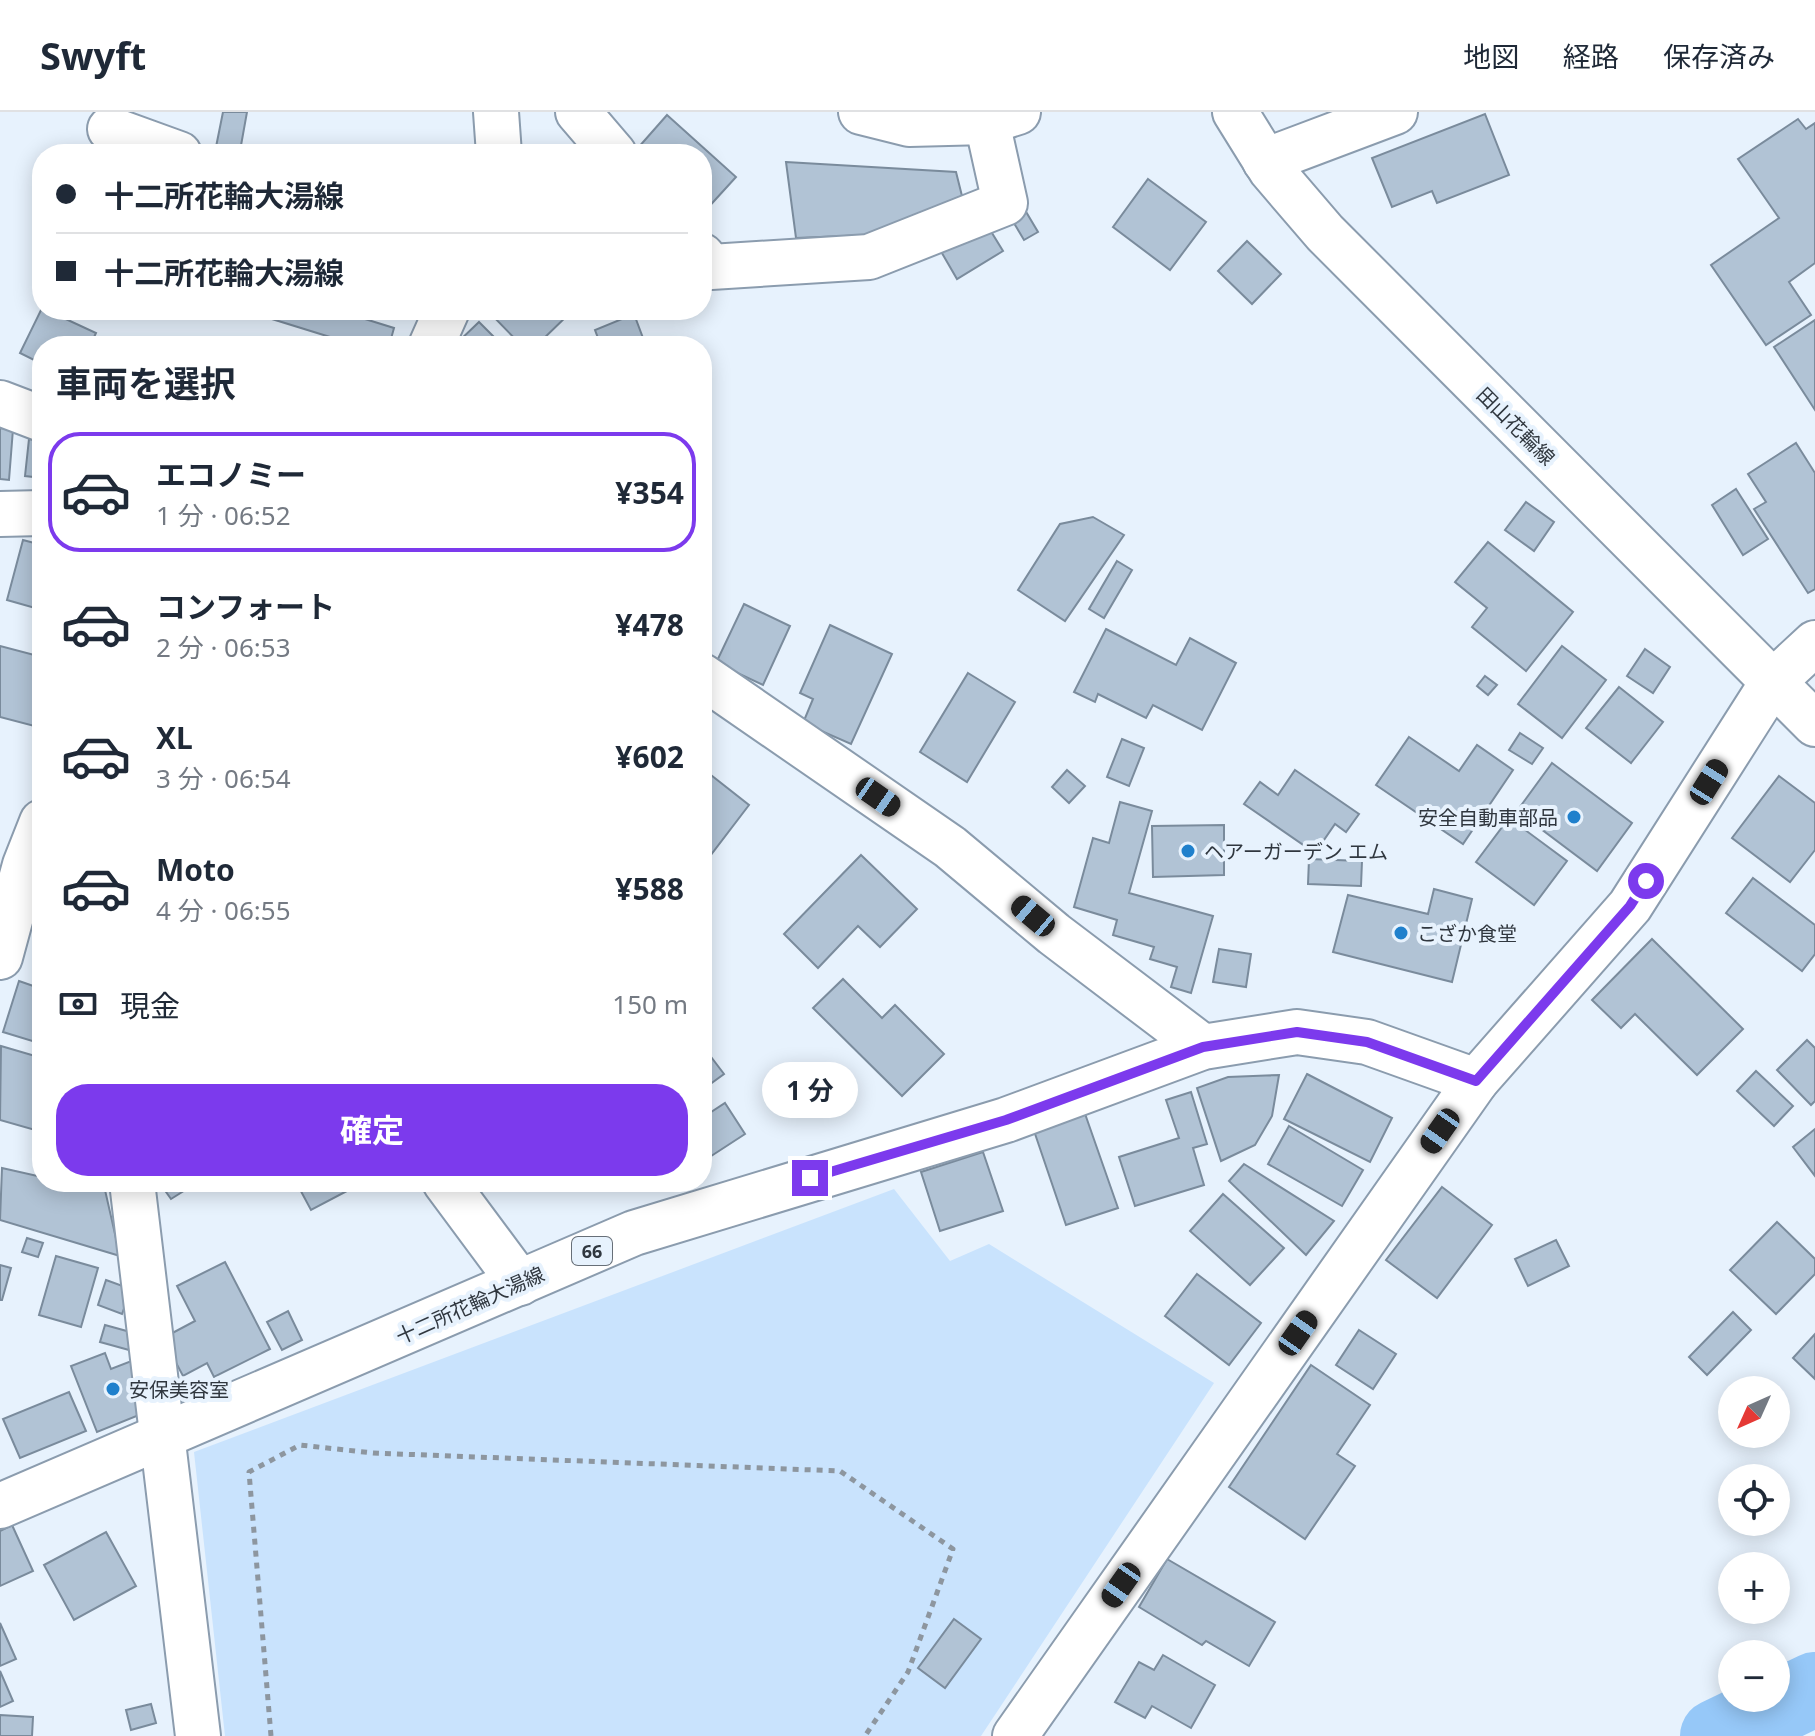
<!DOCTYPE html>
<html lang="ja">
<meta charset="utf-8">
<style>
:root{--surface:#fff;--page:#f6f6f7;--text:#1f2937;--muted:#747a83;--line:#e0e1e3;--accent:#7c3aed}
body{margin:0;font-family:"Noto Sans","Noto Sans JP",sans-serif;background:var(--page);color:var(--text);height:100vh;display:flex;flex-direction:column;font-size:30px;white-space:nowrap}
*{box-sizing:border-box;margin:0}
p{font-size:26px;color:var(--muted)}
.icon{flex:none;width:44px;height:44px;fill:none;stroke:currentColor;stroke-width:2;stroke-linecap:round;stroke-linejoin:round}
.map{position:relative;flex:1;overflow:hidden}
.details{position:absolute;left:32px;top:224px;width:680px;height:856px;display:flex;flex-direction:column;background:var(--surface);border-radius:32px;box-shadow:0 4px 20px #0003}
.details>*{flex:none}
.top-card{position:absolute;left:32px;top:32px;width:680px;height:176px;border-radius:32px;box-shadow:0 4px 20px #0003;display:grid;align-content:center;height:176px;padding:0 24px;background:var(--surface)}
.needle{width:52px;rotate:225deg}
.controls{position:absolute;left:1718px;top:1264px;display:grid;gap:16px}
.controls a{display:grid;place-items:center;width:72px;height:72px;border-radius:50%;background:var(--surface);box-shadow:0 4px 20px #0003;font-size:40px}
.end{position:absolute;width:36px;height:36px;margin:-18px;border:10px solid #7c3aed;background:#fff;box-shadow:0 0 0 4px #fff}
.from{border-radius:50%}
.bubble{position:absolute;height:56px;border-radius:28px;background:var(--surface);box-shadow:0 4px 20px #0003;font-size:26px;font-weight:700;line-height:56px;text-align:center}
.car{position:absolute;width:24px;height:48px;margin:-24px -12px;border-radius:10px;box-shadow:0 0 6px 2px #0007;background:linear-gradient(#222 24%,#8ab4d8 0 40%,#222 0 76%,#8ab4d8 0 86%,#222 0)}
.top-card b{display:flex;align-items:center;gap:28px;height:76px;font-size:30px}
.top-card b+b{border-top:2px solid var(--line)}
.top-card i{width:20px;height:20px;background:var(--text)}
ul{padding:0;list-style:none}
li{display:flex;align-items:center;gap:24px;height:120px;margin:0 16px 12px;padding:0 8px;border:4px solid transparent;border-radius:32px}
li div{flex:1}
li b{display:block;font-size:30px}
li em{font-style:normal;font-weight:700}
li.current{border-color:var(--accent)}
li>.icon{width:72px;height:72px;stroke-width:1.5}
h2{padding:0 24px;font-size:36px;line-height:96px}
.pay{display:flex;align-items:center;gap:20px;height:88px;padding:0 24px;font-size:30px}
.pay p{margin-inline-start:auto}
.button{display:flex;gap:16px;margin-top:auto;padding:16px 24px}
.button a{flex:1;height:92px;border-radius:32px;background:var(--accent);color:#fff;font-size:32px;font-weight:700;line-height:92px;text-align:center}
header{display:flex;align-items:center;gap:48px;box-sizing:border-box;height:112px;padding:0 40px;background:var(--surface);border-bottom:2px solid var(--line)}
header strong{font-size:38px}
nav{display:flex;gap:44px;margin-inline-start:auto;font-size:28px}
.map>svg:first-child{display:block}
</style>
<header>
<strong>Swyft</strong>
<nav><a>地図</a><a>経路</a><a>保存済み</a></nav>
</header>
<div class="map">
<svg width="1815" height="1624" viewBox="0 0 1815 1624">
<rect width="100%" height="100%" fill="#e7f2fd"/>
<!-- green -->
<path fill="#c9e3fd" d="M894,1077L950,1149L989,1132L1214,1271L981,1624H225L194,1340Z"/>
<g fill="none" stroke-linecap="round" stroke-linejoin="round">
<!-- river -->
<path stroke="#96c8f8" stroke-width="74" d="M1717,1624L1815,1577"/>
</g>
<!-- building -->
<g fill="#b1c3d5" stroke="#7a8b9c" stroke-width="2">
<path d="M223,0H247L240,39L216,35Z"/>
<path d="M1485,2L1509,63L1437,91L1432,79L1392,95L1372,46Z"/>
<path d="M667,3L736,65L705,99L702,96V42H642L637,37Z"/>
<path d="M1798,7L1806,17L1815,11V151L1789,170L1811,203L1766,233L1711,153L1779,106L1738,47Z"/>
<path d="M786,50L956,60L962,84L868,123L796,126Z"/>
<path d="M1148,67L1206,110L1170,158L1113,115Z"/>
<path d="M1022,93L1038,120L1024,128L1008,101Z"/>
<path d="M984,108L1003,139L957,167L939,136Z"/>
<path d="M1247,129L1281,162L1252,192L1218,159Z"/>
<path d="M42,196L96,221L90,234H42V252L20,241Z"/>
<path d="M275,198H336L394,216L389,234H359L272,207Z"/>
<path d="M487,198H570L572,199L536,234H522Z"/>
<path d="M634,202L646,234H601L595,218Z"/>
<path d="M1815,208V298L1774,235Z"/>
<path d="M479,210L503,234H461L458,230Z"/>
<path d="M0,316L13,317L9,368L0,367Z"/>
<path d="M29,327L42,329V366L25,364Z"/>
<path d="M1796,331L1815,361V477L1808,481L1754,397L1766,390L1748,362Z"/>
<path d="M1736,377L1768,427L1743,443L1712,393Z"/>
<path d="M1526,390L1554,410L1534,439L1505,418Z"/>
<path d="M1093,405L1124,423L1065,509L1018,478L1060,412Z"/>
<path d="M23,428L42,433V498L7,488Z"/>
<path d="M1488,430L1573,500L1526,559L1472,515L1487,496L1455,470Z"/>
<path d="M1117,449L1132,458L1104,506L1089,497Z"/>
<path d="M744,492L790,514L763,573L716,551Z"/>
<path d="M830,513L892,542L851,632L803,611L813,587L800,581Z"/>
<path d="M1106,517L1176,553L1190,526L1236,551L1202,618L1153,593L1146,606L1098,582L1095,590L1074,580Z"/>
<path d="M0,534L42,545V616L0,605Z"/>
<path d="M1562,534L1606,568L1562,626L1518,592Z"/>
<path d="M1645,537L1670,555L1653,581L1627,564Z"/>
<path d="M968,561L1015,590L967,670L920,640Z"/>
<path d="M1485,564L1497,573L1488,583L1477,574Z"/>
<path d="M1619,575L1663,610L1631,651L1586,616Z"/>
<path d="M1520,621L1543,636L1532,652L1509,638Z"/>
<path d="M1409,625L1459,659L1477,633L1513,658L1463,732L1376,673Z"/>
<path d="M1122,627L1144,636L1129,674L1107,665Z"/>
<path d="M1552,651L1632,711L1597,759L1517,699Z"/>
<path d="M702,656L749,693L710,744L702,738Z"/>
<path d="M1067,658L1085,674L1069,691L1052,675Z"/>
<path d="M1295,658L1359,702L1346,720L1335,712L1315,741L1244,692L1260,670L1278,683Z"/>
<path d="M1779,664L1815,691V738L1790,770L1732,726Z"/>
<path d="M1120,690L1152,699L1129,781L1213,804L1191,881L1171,875L1177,855L1150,847L1154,835L1113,823L1117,808L1074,795L1093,726L1109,731Z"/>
<path d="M1509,706L1567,749L1534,793L1476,750Z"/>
<path d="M1224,713V763L1153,765L1152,714Z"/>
<path d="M861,743L917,797L880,835L858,814L818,856L784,822Z"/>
<path d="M1309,747L1362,749L1361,774L1308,772Z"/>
<path d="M1753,766L1815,813V842L1802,859L1726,801Z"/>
<path d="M1434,777L1472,787L1452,870L1333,840L1348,783L1428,802Z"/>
<path d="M1652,827L1743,917L1697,963L1635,902L1621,916L1592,888Z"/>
<path d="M1219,837L1251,842L1246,875L1213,870Z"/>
<path d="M843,867L882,906L895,893L944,942L902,984L813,896Z"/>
<path d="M19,869L42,877V932L3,920Z"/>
<path d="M1807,928L1815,936V989L1811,993L1777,958Z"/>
<path d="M702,933L724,962L702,978Z"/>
<path d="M1,934L42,946V1020L0,1008Z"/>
<path d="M1756,959L1793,994L1774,1014L1737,979Z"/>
<path d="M1307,962L1392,1006L1370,1050L1284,1007Z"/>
<path d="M1279,963L1272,1004L1255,1033L1221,1049L1197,976L1228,965Z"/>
<path d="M1191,980L1207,1032L1193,1036L1204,1073L1135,1094L1119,1045L1179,1026L1166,988Z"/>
<path d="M725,991L745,1022L702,1050V1006Z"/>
<path d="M1083,996L1118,1096L1066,1113L1032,1013Z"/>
<path d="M1289,1014L1363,1058L1342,1094L1268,1052Z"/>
<path d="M1815,1017V1064L1793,1035Z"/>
<path d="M983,1040L1003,1099L940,1119L921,1060Z"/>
<path d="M1244,1052L1334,1109L1306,1143L1229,1069Z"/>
<path d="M2,1056L42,1065V1070H67L105,1078L120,1144L0,1108Z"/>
<path d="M159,1070H198L171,1087Z"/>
<path d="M296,1070H364L311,1098Z"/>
<path d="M1442,1075L1492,1113L1437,1186L1386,1148Z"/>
<path d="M1223,1082L1284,1136L1250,1173L1190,1119Z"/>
<path d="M1777,1110L1815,1147V1162L1776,1202L1730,1158Z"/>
<path d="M27,1126L43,1131L38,1145L22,1140Z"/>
<path d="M1556,1128L1569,1154L1528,1174L1515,1147Z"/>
<path d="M56,1144L98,1156L81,1215L39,1203Z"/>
<path d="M225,1150L270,1237L214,1265L207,1251L183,1264L163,1226L195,1209L177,1174Z"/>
<path d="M0,1153L11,1156L2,1188H0Z"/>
<path d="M1197,1162L1261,1211L1229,1253L1165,1204Z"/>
<path d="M106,1168L131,1177L122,1202L98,1193Z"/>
<path d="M288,1199L302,1228L282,1238L267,1210Z"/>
<path d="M1733,1200L1751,1218L1707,1263L1689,1245Z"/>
<path d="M105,1213L134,1221L129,1238L100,1230Z"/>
<path d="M1359,1218L1396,1242L1373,1277L1336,1253Z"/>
<path d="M1815,1222V1267L1793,1246Z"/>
<path d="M105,1241L111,1257L134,1248L154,1297L97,1320L71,1254Z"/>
<path d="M1311,1253L1370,1293L1337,1342L1355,1354L1305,1427L1229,1375Z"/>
<path d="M69,1280L86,1319L20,1346L3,1307Z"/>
<path d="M12,1413L33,1459L0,1474V1419Z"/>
<path d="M106,1420L136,1474L74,1508L44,1453Z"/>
<path d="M1167,1447L1275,1510L1249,1554L1206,1529L1202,1533L1139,1495Z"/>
<path d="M954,1507L981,1527L945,1576L918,1556Z"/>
<path d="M0,1511L16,1547L0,1554Z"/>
<path d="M1163,1543L1215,1573L1191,1616L1152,1594L1145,1606L1115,1590L1139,1550L1154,1558Z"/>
<path d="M0,1559L13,1589L0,1595Z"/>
<path d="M151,1592L156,1611L131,1618L126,1598Z"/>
<path d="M0,1603L33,1605L32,1624H0Z"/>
</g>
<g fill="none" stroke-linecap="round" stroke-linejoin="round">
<defs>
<g id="minor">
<path d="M496,0L499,42"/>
<path d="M578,0L614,42"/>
<path d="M861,0L909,12L987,10L1018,0"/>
<path d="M110,17L179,42"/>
<path d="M1265,49L1395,0"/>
<path d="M702,144L711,155L869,145L1005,91L987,10"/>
<path d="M431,234L447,198"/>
<path d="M0,291L42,307"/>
<path d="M0,402L42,401"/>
<path d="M702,564L950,735L1054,822L1203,935"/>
<path d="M0,845L25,753L42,710"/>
<path d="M132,1070L198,1624"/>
<path d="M445,1070L520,1171"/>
<path d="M1015,1624L1476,969"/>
</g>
<path id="secondary" d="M1235,0L1271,58L1325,121L1815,612"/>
<path id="primary" d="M0,1394L634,1121L1006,1008L1203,935L1297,920L1367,930L1476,969L1630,794L1772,571L1815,531"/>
</defs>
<!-- minor casing -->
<use href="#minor" stroke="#8b9cae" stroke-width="48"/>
<!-- secondary casing -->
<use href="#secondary" stroke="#8b9cae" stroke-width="48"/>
<!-- primary casing -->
<use href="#primary" stroke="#8b9cae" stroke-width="48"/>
<!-- path -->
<path stroke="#8d969f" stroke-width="5" stroke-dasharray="6 6" stroke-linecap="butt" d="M271,1624L249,1360L300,1333L373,1341L840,1359L953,1437L908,1560L865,1624"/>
<!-- minor -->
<use href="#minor" stroke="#fff" stroke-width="44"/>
<!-- secondary -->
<use href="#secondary" stroke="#fff" stroke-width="44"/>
<!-- primary -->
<use href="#primary" stroke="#fff" stroke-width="44"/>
</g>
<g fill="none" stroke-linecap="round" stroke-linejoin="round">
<!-- route -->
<path stroke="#7c3aed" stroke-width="10" d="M810,1066L1006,1008L1203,935L1297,920L1367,930L1476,969L1630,794L1646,769"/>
</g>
<!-- markers -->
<g fill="#1f80cc" stroke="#e7f2fd" stroke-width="3">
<circle cx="1574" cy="705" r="8"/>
<circle cx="1188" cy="739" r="8"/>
<circle cx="1401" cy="821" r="8"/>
<circle cx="113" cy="1277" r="8"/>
</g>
<g text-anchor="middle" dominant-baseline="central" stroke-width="8" stroke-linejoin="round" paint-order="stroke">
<!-- shield labels -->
<rect fill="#e7f2fd" stroke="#676f78" stroke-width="2" x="572" y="1125" width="40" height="28" rx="6"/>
<g font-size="18" font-weight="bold" fill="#30373f">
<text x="592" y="1139">66</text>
</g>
<!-- street labels -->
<g font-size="20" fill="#30373f" stroke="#e7f2fd">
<text transform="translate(1516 314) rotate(45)">田山花輪線</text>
<text transform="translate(470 1193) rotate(-24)">十二所花輪大湯線</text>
</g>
<!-- poi labels -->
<g font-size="20" fill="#30373f" stroke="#e7f2fd" text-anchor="start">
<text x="1558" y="705" text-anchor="end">安全自動車部品</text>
<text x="1204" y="739">ヘアーガーデン エム</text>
<text x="1417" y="821">こざか食堂</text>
<text x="129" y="1277">安保美容室</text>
</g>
</g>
</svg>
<div class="controls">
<a><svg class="needle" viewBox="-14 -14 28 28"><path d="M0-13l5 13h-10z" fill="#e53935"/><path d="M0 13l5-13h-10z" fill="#747a83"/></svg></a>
<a><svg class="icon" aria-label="locate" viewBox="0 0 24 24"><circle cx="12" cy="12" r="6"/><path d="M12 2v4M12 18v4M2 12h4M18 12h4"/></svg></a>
<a>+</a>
<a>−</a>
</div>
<i class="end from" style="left:1646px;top:769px"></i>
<i class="end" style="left:810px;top:1066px"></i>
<div class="bubble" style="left:762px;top:950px;width:96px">1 分</div>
<i class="car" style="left:1709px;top:670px;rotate:32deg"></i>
<i class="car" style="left:878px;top:685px;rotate:125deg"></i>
<i class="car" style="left:1033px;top:804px;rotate:310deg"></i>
<i class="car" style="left:1440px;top:1019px;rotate:215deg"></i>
<i class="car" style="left:1298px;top:1221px;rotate:35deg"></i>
<i class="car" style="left:1121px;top:1473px;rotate:215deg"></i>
<div class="top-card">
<b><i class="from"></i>十二所花輪大湯線</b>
<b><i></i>十二所花輪大湯線</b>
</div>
<section class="details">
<h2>車両を選択</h2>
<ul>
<li class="current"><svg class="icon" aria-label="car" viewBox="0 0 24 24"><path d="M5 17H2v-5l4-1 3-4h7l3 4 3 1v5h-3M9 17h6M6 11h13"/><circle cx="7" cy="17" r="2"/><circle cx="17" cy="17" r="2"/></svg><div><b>エコノミー</b><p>1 分 · 06:52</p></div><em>¥354</em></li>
<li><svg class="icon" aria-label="car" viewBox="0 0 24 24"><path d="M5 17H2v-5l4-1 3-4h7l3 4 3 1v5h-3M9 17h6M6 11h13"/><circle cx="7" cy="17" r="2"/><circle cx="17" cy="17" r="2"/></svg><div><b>コンフォート</b><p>2 分 · 06:53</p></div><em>¥478</em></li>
<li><svg class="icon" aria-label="car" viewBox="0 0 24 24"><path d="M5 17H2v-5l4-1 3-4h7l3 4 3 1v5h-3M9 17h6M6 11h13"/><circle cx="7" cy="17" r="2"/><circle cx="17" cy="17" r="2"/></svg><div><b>XL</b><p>3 分 · 06:54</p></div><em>¥602</em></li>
<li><svg class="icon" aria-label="car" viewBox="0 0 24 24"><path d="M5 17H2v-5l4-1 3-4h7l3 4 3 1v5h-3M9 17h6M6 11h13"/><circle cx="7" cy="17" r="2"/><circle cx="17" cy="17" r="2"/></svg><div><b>Moto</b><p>4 分 · 06:55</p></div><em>¥588</em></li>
</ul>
<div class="pay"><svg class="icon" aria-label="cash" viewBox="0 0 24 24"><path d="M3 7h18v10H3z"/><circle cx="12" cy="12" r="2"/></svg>現金<p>150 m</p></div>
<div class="button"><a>確定</a></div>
</section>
</div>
